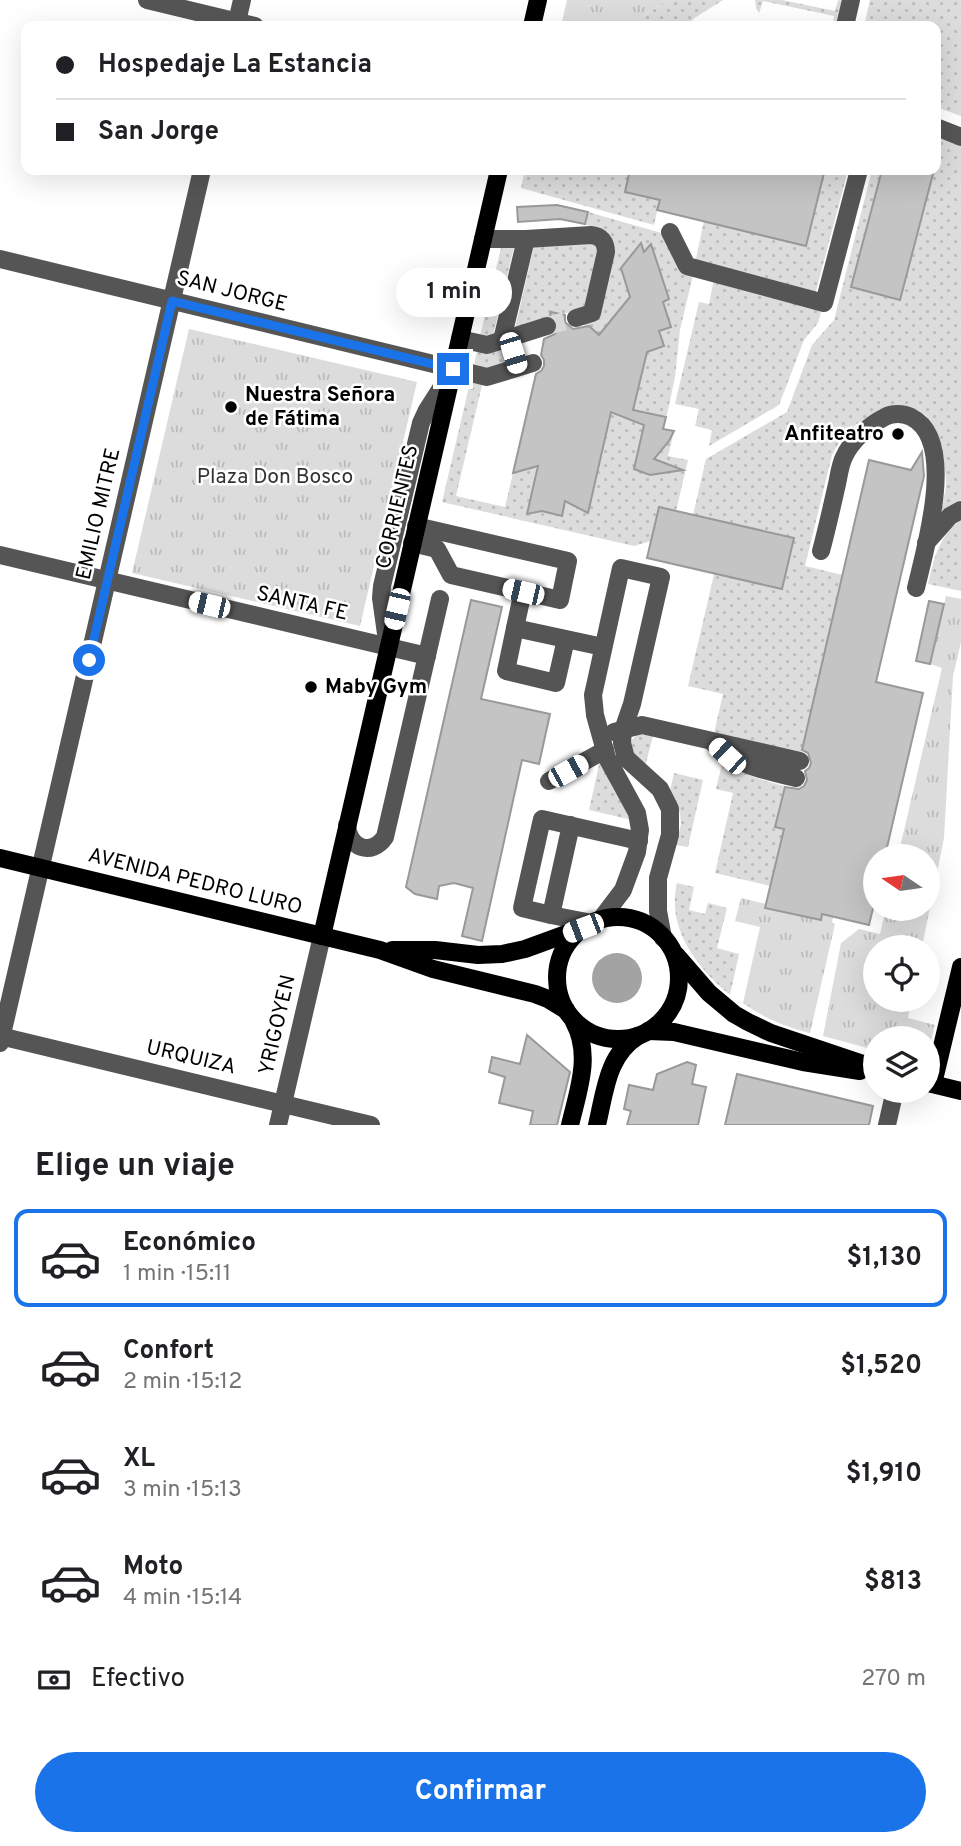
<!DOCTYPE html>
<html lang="es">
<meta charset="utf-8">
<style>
:root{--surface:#fff;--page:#f6f6f6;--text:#202124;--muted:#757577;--line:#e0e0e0;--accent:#1a73e8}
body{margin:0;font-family:Overpass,sans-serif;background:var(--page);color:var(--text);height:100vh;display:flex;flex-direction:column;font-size:26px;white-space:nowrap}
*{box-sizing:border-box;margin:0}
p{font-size:23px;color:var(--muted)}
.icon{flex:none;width:38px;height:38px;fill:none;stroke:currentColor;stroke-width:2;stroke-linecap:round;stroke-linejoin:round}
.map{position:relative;height:1125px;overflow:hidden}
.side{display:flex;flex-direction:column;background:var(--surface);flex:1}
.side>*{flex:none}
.hud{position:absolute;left:21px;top:21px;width:920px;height:154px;border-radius:14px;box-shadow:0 7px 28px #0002;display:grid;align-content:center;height:154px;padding:0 35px;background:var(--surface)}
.needle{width:46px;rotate:283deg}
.buttons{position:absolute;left:863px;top:844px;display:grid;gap:14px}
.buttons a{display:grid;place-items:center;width:77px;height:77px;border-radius:50%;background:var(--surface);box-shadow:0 7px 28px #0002;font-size:35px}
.end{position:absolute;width:32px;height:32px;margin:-16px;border:9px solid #1a73e8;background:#fff;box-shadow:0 0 0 4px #fff}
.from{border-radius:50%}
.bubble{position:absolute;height:49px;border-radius:24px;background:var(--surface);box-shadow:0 7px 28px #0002;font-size:23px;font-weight:700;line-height:49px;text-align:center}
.car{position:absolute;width:21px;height:42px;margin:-21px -10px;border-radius:9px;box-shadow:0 0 5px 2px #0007;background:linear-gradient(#fff 24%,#345 0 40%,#fff 0 76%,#345 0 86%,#fff 0)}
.hud b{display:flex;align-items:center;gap:24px;height:66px;font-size:26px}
.hud b+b{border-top:2px solid var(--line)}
.hud i{width:18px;height:18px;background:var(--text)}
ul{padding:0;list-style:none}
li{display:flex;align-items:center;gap:21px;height:98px;margin:0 14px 10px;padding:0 21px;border:4px solid transparent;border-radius:14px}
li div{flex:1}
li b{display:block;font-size:26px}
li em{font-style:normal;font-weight:700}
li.on{border-color:var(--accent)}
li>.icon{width:63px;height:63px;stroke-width:1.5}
h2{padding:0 35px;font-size:32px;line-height:84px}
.pay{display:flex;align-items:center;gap:18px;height:77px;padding:0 35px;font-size:26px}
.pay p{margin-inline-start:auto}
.action{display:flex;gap:14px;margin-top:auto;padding:14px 35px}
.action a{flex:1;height:80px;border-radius:42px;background:var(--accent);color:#fff;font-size:28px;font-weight:700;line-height:80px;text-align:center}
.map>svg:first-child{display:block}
</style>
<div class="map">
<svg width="961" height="1125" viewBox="0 0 961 1125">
<defs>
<pattern id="grass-dots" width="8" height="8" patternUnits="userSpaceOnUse" patternTransform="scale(1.75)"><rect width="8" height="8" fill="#dcdcdc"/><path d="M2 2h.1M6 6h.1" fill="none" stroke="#bbb" stroke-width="1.8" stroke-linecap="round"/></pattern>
<pattern id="park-tufts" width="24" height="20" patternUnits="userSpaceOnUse" patternTransform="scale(1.75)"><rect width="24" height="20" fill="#dcdcdc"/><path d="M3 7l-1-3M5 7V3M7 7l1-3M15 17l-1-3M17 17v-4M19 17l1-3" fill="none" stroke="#bbb"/></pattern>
</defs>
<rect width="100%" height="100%" fill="#fff"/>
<!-- grass -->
<g fill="url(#grass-dots)">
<path d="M668,0H723L693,19L689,26H627Z"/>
<path d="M755,0H782L835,11L838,0L844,1L838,26H832L834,16L763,1L759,13L756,8Z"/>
<path d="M870,0H961V116L936,107V26H864Z"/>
<path d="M936,137L961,146V500L940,513C942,504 945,495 946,487C947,473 941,462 938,450C932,431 935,414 911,408C902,406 889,412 879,414C856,420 843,434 832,455L805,566L843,575L797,771L714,733L723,694L688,686L726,523L693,515L706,459L787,412L812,345L834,320L872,170H936Z"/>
<path d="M525,170H630L625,192L662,189L654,225L521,188Z"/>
<path d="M825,170H848L815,295L695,263L704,221L806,245Z"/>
<path d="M588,212L665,234L693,275L680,330L675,377L664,429L674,432L668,456L688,460L676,511L651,541L634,546L442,502L471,378L483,381L456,496L505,507L513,473L523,471L524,465L546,470L543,480L534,483L527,515C539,512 550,509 561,517L570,479L594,485L607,429L603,423L650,335L657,348L663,347L659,331L671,327L658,326L605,382L581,340L585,322L598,318L615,247C609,229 601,228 585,225Z"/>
<path d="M591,242L599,248L586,307L515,329L534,246Z"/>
<path d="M514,247L493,335L487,338L480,336L501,248Z"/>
<path d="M714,279L822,309L818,323L804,340L779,405L709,446L712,430L695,426L699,409L675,404L699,302L709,304Z"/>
<path d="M501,349L506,365L486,372L473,369L477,351Z"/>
<path d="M961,520V591L928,584C934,558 939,536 961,520Z"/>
<path d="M641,734L653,736L645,767L639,763L629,746C631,739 635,736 641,734Z"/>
<path d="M600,760L614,790L632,820L589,810Z"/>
<path d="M723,760C747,777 765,781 793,788L770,886L715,873L733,793L716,789Z"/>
<path d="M674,773L703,780L688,847L676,845L681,824L680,813L670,791Z"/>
<path d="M677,883L694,887L689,910L705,914L708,903L727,908L717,948L739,954L730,995C697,968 666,928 677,883Z"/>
</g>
<!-- park -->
<g fill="url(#park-tufts)">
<path d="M567,0H668L627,26H561Z"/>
<path d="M189,329L417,382L360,626L132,573Z"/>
<path d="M946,596L961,599V642L953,676L944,838L922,947H875V999H911L908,1018L935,1025L928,1053V1038H875V1050L823,1036L841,943L859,929L880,934L886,908H928V856H898L942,668L930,664Z"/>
<path d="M851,793L860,802L832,922L835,924L810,1033C785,1027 764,1018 743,1003L760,927L735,921L741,898L766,904V908L821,920Z"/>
</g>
<!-- water -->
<circle fill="#a3a3a3" cx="617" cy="978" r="25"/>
<!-- building -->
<g fill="#c4c4c4" stroke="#999" stroke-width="2">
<path d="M630,170H809L824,173L806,246L657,210L660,200L625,192Z"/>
<path d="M882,170H934L900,300L851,287Z"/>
<path d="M557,205L588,212L585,224L560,219L518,222L517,207Z"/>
<path d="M641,243L644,252L651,244L669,299L663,302L671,327L659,331L664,346L647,352L633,410L666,417L663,429L674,431L669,441L654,459L683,470L650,475L634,469L644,425L611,412L588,513L565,501L562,516L542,511L527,514L538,466L513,473L536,374L541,371L544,366V360L541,355L544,339L555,334L558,329V322L550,315L551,312L565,315V322L573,329L589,326L599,335L630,297L621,268Z"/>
<path d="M922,452L924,476L876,682L923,693L885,856H875V900L869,925L822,914L821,920L765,908L784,829L775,827L785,787L799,789L804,786L807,780L805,771L809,768L811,763L808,753L802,750L869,460L911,470Z"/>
<path d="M659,507L794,538L782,589L647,558Z"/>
<path d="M471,600L502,607L481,699L550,714L539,764L522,760L482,941L462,936L473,888L454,883L439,886L437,899L415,894L406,887Z"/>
<path d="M929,601L944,604L930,664L916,661Z"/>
<path d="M527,1035L570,1072L557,1125H530L533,1111L499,1103L505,1077L489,1072L492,1057L520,1064Z"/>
<path d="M687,1062L696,1065L692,1084L706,1087L698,1125H627L631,1111L624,1109L629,1085L653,1090L657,1074Z"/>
<path d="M737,1074L873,1106L869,1125H725Z"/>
</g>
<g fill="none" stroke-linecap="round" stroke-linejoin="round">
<!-- minor-tunnel -->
<path stroke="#d9d9d9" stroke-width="18" stroke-dasharray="18 9" stroke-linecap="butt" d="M547,326L576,318"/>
<!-- minor -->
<g stroke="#555" stroke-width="18">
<path d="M147,0L255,26"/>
<path d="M236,26L242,0"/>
<path d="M845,26L851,0"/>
<path d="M936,127L961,137"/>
<path d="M670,232L687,266L824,303L859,170"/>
<path d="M483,239H526L591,235C601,236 606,242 606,252L592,313L576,318"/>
<path d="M0,259L487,377L533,363"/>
<path d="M460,339L487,345L547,326"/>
<path d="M502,340L526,239"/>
<path d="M412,543L437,549L451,575L560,600L568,561L416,526"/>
<path d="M926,543L950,516L961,510"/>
<path d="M821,551C827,529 832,506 837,484C839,475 840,465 844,457C851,441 869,425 885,417C892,413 903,413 911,417C958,440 925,549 916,588"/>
<path d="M0,555L427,656"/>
<path d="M515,628L523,591"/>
<path d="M566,639L556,683L506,671L515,628L603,647"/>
<path d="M388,648L381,598L382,586L421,423L427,410L452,371"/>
<path d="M614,732L642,725L800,761"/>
<path d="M713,743C738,766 763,770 796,778"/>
<path d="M549,781L605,750"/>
<path d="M347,825C349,848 371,857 385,837L440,599"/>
<path d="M571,825L551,915L522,908L542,819L639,841"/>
<path d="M551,915L592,923"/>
<path d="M601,919L623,890L637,852L640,830L637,813L607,758L595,715L593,695L621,568L661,577L632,704L623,730L622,743L626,758L660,789L670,809V835L658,878V911L663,938"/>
<path d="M0,1036L371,1125"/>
<path d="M0,1043L202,170"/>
<path d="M278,1125L322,936"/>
<path d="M887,1125L895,1090"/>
</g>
<!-- major -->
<g stroke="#000" stroke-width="18">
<path d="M532,26L538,0"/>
<path d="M0,858L380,950L433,969L535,994L548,999L566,1010"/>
<circle cx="618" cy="978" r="61"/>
<path d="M322,936L499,170"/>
<path d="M392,950H435L478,955L502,954L525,949L577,930"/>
<path d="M676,955L709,993L734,1014L748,1022L771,1033L875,1068"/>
<path d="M648,1031L674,1032L803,1062L860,1071"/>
<path d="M928,1083L961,1091"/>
<path d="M933,1084L961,967"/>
<path d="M570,1125C578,1091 592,1055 574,1022"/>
<path d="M597,1125C605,1092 607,1055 638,1036"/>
</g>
</g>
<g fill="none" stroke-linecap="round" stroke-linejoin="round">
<!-- route -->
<path stroke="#1a73e8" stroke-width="9" d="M89,660L172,301L453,369"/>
</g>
<!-- markers -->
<g fill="#000" stroke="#fff" stroke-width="2.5">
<circle cx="231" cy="407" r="7"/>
<circle cx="898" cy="434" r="7"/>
<circle cx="311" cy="687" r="7"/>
</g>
<g text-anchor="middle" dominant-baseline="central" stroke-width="5" stroke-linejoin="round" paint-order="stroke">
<!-- street labels -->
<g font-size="21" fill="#000" stroke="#fff">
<text transform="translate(232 292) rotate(14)">SAN JORGE</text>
<text transform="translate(398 507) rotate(-77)">CORRIENTES</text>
<text transform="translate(99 514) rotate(-77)">EMILIO MITRE</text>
<text transform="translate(302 604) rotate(13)">SANTA FE</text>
<text transform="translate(195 882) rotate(14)">AVENIDA PEDRO LURO</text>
<text transform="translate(278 1025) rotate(-77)">YRIGOYEN</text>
<text transform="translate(191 1058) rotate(13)">URQUIZA</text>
</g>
<!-- poi labels -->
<g font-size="21" font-weight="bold" fill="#000" stroke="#fff" text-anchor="start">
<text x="245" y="395">Nuestra Señora<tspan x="245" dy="24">de Fátima</tspan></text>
<text x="884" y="434" text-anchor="end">Anfiteatro</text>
<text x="325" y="687">Maby Gym</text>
</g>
<!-- park labels -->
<g font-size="21" fill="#333" stroke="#fff">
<text x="275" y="477">Plaza Don Bosco</text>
</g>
</g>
</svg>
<div class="buttons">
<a><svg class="needle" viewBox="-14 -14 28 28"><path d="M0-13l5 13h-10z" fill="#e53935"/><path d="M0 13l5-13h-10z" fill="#757577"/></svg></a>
<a><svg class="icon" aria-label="locate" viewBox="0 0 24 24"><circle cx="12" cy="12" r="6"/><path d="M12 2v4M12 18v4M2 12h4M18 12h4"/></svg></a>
<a><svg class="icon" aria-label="layers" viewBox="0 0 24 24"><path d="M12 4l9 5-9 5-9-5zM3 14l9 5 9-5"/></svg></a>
</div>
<i class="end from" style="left:89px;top:660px"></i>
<i class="end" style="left:453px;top:369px"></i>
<div class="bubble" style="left:396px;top:268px;width:116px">1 min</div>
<i class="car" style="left:513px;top:353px;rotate:163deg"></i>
<i class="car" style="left:523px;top:592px;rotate:283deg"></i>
<i class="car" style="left:209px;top:605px;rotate:283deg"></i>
<i class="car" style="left:397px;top:609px;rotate:193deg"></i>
<i class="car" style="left:727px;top:756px;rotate:313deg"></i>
<i class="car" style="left:568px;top:771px;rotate:61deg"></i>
<i class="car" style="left:583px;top:928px;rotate:249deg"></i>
<div class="hud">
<b><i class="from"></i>Hospedaje La Estancia</b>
<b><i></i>San Jorge</b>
</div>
</div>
<section class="side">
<h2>Elige un viaje</h2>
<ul>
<li class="on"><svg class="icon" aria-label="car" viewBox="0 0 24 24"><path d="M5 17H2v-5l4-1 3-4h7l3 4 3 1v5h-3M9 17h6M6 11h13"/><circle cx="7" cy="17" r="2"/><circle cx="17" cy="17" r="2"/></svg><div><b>Económico</b><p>1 min · 15:11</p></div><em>$1,130</em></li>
<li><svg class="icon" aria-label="car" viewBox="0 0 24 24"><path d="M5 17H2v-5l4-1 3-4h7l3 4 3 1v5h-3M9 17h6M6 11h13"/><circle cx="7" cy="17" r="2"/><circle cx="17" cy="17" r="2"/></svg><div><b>Confort</b><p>2 min · 15:12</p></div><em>$1,520</em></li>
<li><svg class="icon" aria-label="car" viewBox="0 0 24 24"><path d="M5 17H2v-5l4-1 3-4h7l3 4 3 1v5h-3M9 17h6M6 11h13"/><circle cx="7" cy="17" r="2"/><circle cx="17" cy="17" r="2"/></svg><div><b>XL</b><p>3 min · 15:13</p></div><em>$1,910</em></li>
<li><svg class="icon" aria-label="car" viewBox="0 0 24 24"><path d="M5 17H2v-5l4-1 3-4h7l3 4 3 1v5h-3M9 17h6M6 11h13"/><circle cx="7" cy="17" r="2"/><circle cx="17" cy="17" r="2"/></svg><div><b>Moto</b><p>4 min · 15:14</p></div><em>$813</em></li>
</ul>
<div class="pay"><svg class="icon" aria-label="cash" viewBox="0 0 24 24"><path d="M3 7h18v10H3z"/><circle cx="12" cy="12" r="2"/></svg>Efectivo<p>270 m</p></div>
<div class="action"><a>Confirmar</a></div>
</section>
